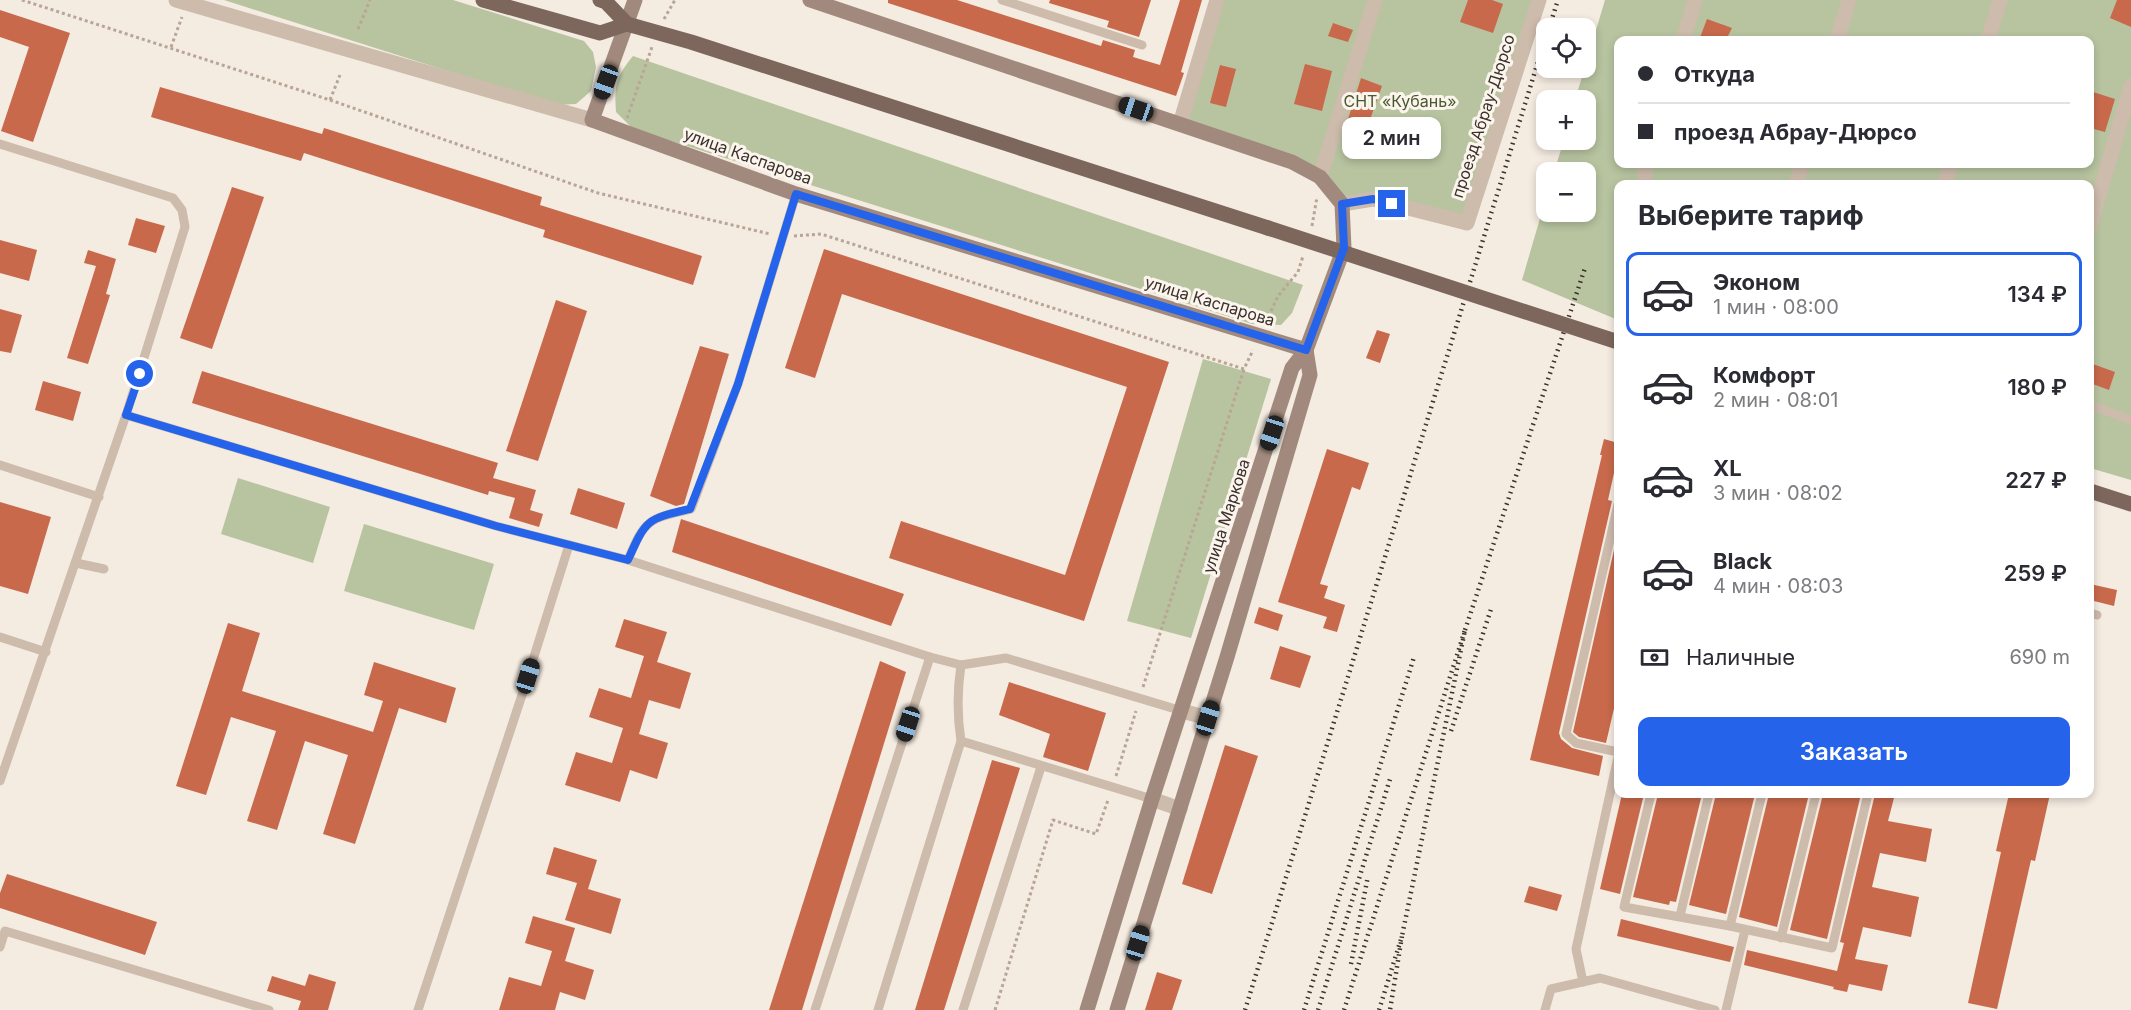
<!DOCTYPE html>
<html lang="ru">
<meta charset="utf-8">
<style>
:root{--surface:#fff;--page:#f2f2f3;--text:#2b2b33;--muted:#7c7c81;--line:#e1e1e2;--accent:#2563eb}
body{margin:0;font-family:Inter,sans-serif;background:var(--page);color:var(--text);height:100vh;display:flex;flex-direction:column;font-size:22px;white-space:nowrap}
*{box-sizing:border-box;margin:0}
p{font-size:20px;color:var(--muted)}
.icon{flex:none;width:33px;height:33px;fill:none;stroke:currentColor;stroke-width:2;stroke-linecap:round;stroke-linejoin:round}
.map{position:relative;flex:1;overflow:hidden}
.sheet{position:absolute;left:1614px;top:180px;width:480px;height:618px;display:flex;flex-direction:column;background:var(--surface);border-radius:12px;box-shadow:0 3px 9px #0003}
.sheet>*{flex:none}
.hud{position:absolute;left:1614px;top:36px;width:480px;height:132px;border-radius:12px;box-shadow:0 3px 9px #0003;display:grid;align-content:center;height:132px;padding:0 24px;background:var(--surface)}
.fabs{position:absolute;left:1536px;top:18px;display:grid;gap:12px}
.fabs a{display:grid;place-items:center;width:60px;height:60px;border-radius:12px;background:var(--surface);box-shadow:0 3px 9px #0003;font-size:30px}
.end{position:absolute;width:27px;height:27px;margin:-14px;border:8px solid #2563eb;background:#fff;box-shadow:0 0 0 3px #fff}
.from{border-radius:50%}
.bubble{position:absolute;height:42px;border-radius:12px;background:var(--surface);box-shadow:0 3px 9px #0003;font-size:20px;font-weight:600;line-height:42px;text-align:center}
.car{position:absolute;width:18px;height:36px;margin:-18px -9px;border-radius:8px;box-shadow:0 0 4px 2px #0007;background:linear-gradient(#222 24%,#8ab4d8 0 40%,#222 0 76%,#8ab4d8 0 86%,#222 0)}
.hud b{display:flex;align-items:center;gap:21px;height:57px;font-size:22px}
.hud b+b{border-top:2px solid var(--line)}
.hud i{width:15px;height:15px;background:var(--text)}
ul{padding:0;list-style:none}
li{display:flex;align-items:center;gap:18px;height:84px;margin:0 12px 9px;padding:0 12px;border:3px solid transparent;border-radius:12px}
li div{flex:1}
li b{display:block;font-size:22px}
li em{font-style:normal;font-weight:600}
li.current{border-color:var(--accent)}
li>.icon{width:54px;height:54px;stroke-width:1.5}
h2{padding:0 24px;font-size:27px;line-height:72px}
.pay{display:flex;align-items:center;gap:15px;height:66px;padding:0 24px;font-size:22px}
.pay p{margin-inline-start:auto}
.cta{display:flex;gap:12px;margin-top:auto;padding:12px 24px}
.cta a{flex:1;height:69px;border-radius:12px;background:var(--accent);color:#fff;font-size:24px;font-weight:600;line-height:69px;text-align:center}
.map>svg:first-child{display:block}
</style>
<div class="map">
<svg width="2131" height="1010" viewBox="0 0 2131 1010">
<rect width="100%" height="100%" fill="#f4ebe1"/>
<!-- green -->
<g fill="#b8c4a0" fill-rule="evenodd">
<path d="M224,0H453L584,41L593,52L596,67L591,91L576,104L555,105Z"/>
<path d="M1217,0H1539L1467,223L1373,199L1342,204L1320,177L1180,124Z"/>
<path d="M1605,0H2131V480L2090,468V184H1618V320L1522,280L1546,198V212H1586V172H1554L1564,140H1586V100H1575ZM1618,40H2090V164H1618Z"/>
<path d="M633,56L1303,285L1292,313L1281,325L1252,324L633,129L616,112C614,85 616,77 633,56Z"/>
<path d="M1203,359L1271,379L1191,638L1127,621Z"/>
<path d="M238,478L330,507L313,563L221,534Z"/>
<path d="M364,524L494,564L474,630L344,591Z"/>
</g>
<!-- building -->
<g fill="#c8694b">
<path d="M888,0H957L1101,46L1103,40L1135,50L1133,57L1160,65L1180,0H1202L1181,72L1184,73L1176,96L888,3Z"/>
<path d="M1050,0H1151L1139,37L1107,27L1109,21L1049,3Z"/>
<path d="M1468,0H1492L1503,4L1493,33L1460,22Z"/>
<path d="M2117,0H2131V27L2110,18Z"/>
<path d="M0,10L70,33L33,142L1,131L29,47L0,37Z"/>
<path d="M1707,19L1732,28L1726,40H1699Z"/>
<path d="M1333,23L1353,30L1348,42L1328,36Z"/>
<path d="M1305,64L1332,71L1322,111L1294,104Z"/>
<path d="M1220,65L1236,69L1226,107L1210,103Z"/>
<path d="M1361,78L1382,86L1362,142L1343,135Z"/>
<path d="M160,87L322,134L324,128L542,197L540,205L702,256L693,285L543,237L545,230L304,153L301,161L151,117Z"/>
<path d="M2090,91L2115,99L2105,132L2090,128Z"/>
<path d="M232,187L264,197L212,349L180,338Z"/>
<path d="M136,218L165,226L156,253L128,245Z"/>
<path d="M0,240L37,250L29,281L0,273Z"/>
<path d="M824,249L1169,362L1084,621L889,558L901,521L1065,575L1127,387L842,294L815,378L785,368Z"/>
<path d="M88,250L116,259L106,294L110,295L88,364L67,358L96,266L84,263Z"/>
<path d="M556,300L587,311L538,461L506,451Z"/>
<path d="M0,309L22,315L11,353L0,351Z"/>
<path d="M1377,330L1390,334L1380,363L1366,358Z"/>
<path d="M700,346L729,354L684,504L676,506L650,496Z"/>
<path d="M2090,363L2115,372L2109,390L2090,383Z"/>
<path d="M202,371L498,463L493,478L536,490L530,510L543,514L539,527L509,518L515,498L489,491L488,495L192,403Z"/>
<path d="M43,381L81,392L73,421L35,410Z"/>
<path d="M1604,439L1618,443V455L1608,500L1612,501L1559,733L1561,739L1572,748L1603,756L1599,776L1530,760L1602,455H1600Z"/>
<path d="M1327,449L1369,463L1360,490L1352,487L1320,584L1328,586L1324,598L1345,605L1337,632L1323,628L1327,617L1278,602Z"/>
<path d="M578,488L625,503L617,529L570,514Z"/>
<path d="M0,502L51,517L28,594L0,586Z"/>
<path d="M681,519L904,594L891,626L672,552Z"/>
<path d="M1618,532V691L1606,743L1579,737L1573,732Z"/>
<path d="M2090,584L2117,590L2114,606L2090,600Z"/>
<path d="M1259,607L1283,615L1278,631L1254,623Z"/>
<path d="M624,619L667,632L657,662L691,673L680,709L649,700L639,734L668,743L657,779L630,770L620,802L565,785L576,752L612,763L623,728L589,717L599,688L631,698L644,656L615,647Z"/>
<path d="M228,623L260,633L242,691L373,732L383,701L364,695L374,662L456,688L446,723L399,708L355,844L323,834L348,755L305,741L277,830L247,821L276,731L231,717L206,795L176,786Z"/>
<path d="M1280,646L1311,656L1300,688L1270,679Z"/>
<path d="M880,661L906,672L802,1010H769Z"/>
<path d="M1009,682L1106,713L1088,771L1043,757L1050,734L999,715Z"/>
<path d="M1225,745L1258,756L1212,894L1182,884Z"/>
<path d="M992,760L1020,768L944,1010H915Z"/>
<path d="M1622,794H1644L1620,894L1600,889Z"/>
<path d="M1658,794H1702L1676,902L1670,901L1669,905L1633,897Z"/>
<path d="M1716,794H1755L1726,914L1689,905Z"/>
<path d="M1769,794H1809L1777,927L1739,917Z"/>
<path d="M1823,794H1861L1827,939L1790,930Z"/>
<path d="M1875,794H1895L1888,821L1932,829L1926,862L1880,853L1872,887L1919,897L1911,937L1863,927L1855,959L1888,965L1882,991L1849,984L1847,992L1833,989L1834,987L1744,965L1747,950L1837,971L1844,943L1840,942Z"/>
<path d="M2009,794H2050L2035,861L2031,860L1997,1009L1968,1003L2001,852L1996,851Z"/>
<path d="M554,847L597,860L588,889L621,899L611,934L565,920L577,883L546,874Z"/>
<path d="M7,874L157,922L145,955L0,908V893Z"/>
<path d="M1529,886L1562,895L1557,911L1524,902Z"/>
<path d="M533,916L575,928L565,961L594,970L585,1000L560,992L555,1010H499L509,977L541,986L552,951L525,943Z"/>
<path d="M1621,919L1734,947L1730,962L1617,936Z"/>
<path d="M1157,972L1182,980L1172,1010H1145Z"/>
<path d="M309,974L336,982L328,1010H298L301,1001L267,991L272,976L305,986Z"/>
</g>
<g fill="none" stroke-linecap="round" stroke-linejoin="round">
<!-- path -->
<g stroke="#b9a596" stroke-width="3" stroke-dasharray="3 3" stroke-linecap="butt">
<path d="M22,0L330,100L340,75"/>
<path d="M664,19L675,0"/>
<path d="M358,29L370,0"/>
<path d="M171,47L182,17"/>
<path d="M330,100L598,193L770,234"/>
<path d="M627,118L652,47"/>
<path d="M1312,226L1317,197"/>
<path d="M794,236L821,234L1244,369L1253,350"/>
<path d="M1266,322L1278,296L1298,272L1303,256"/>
<path d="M1143,687L1244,369"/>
<path d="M1116,776L1136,711"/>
<path d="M995,1010L1053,820L1096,834L1108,800"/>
</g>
<!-- service -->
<g stroke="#cdbbac" stroke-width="9">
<path d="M1002,0L1142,45"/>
<path d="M0,144L173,198L182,210L185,227L126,415L0,781"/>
<path d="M2090,405L2131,420"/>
<path d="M126,415L496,526L628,560C645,519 648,519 691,509L738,384L796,194"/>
<path d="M0,465L99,497"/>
<path d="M1618,504L1566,734L1576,743L1618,752"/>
<path d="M628,560L930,657L961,665C957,691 957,715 961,741L1152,799"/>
<path d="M76,563L104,569"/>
<path d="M2090,613L2097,615"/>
<path d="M0,637L46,652"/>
<path d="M961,665L1006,658L1182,711"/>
<path d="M1651,794L1624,907L1730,926L1832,948L1868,794"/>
<path d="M1680,916L1709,794"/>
<path d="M1730,926L1762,794"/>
<path d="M1781,938L1816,794"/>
<path d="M0,947L5,931L269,1010"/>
<path d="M1583,982L1576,949L1618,757"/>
<path d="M418,1010L521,698L569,545"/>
<path d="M815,1010L930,657"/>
<path d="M878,1010L961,741"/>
<path d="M963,1010L1041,767"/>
<path d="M1545,1010L1551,989L1600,978L1715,1010"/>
<path d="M1726,1010L1745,930"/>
</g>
<!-- minor -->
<g stroke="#cdbbac" stroke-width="15">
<path d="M1683,40L1695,0"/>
<path d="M1837,40L1849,0"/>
<path d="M1988,40L2000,0"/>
<path d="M1180,124L1217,0"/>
<path d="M1320,177L1375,0"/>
<path d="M1645,184V164"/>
<path d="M1796,184L1802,164"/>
<path d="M1944,184L1951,164"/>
<path d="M1342,204L1373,199L1467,223L1539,0"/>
<path d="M2090,226L2131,86"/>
<path d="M1182,711L1208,718"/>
<path d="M1152,799L1180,809"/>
</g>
<!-- tertiary -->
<path stroke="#cdbbac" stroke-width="15" d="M176,0L592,120"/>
<!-- secondary -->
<g stroke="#a18a7d" stroke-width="15">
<path d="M635,0L592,120L796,194L1306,350"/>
<path d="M810,0L1292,162L1320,177L1342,204L1344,248L1306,350L1292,368L1152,799L1087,1010"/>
<path d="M1117,1010L1227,657L1310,375L1306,350"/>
</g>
<!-- primary -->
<g stroke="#7d675c" stroke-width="15">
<path d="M483,0L600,33L627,24"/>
<path d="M600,0L606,2L627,24L691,42L1268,228"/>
<path d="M2090,491L2131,504"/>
</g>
<!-- rail -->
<g stroke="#3b302b" stroke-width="4.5" stroke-dasharray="1.5 4.5" stroke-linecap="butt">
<path d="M1549,28L1558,0"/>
<path d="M1465,630L1585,268"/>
<path d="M1451,731L1492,606"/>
<path d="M1351,964L1368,876"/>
<path d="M1245,1010L1546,36"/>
<path d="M1304,1010L1414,657"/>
<path d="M1318,1010L1391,776"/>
<path d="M1344,1010L1465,630L1402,936"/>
<path d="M1379,1010L1402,936L1390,1010"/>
</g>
<!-- primary-bridge -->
<path stroke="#7d675c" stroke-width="15" d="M1268,228L1618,342"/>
</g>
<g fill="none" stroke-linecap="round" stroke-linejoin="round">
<!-- route -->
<path stroke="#2563eb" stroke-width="8" d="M140,374L126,415L496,526L628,560C646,519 647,519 690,509L738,384L796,194L1306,350L1344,248L1342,204L1373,199L1392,204"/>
</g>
<g text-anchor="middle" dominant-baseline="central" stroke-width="6" stroke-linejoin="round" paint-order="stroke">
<!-- park labels -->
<g font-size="16" fill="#4a5a2e" stroke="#fbf5ee">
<text x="1400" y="101">СНТ «Кубань»</text>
</g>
<!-- street labels -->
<g font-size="16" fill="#3b302b" stroke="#fbf5ee">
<text transform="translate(1483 116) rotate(-72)">проезд Абрау-Дюрсо</text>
<text transform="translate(748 156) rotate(20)">улица Каспарова</text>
<text transform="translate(1210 301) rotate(17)">улица Каспарова</text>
<text transform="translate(1226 516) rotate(-72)">улица Маркова</text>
</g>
</g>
</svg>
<div class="fabs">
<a><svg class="icon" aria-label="locate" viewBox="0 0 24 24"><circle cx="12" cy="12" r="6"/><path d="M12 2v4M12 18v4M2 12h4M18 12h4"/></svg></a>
<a>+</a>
<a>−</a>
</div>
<i class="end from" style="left:140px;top:374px"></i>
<i class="end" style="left:1392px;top:204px"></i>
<div class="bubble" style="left:1342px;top:117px;width:99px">2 мин</div>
<i class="car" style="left:606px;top:82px;rotate:200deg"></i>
<i class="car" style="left:1136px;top:109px;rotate:289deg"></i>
<i class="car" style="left:1272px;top:433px;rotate:198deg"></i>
<i class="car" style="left:528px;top:676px;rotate:17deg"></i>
<i class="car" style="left:1208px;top:718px;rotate:17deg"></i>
<i class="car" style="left:908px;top:724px;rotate:198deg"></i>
<i class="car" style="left:1138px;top:943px;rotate:17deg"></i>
<div class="hud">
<b><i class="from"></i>Откуда</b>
<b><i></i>проезд Абрау-Дюрсо</b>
</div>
<section class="sheet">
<h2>Выберите тариф</h2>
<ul>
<li class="current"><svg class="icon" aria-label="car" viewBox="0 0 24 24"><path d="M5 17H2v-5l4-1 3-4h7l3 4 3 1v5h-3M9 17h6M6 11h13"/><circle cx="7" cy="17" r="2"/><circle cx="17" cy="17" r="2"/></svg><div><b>Эконом</b><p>1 мин · 08:00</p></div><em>134 ₽</em></li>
<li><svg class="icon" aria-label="car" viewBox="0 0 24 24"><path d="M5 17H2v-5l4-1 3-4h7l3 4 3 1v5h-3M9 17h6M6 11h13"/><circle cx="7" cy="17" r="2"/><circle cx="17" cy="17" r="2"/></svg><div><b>Комфорт</b><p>2 мин · 08:01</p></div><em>180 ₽</em></li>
<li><svg class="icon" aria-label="car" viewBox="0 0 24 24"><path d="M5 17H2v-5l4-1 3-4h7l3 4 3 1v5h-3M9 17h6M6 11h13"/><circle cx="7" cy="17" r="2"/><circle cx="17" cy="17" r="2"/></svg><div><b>XL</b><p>3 мин · 08:02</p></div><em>227 ₽</em></li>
<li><svg class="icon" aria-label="car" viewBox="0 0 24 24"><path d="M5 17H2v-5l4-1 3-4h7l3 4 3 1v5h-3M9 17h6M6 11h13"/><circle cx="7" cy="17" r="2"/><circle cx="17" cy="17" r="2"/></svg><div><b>Black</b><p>4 мин · 08:03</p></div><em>259 ₽</em></li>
</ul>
<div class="pay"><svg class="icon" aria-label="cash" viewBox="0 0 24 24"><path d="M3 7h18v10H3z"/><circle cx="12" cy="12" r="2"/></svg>Наличные<p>690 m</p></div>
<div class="cta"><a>Заказать</a></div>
</section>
</div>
